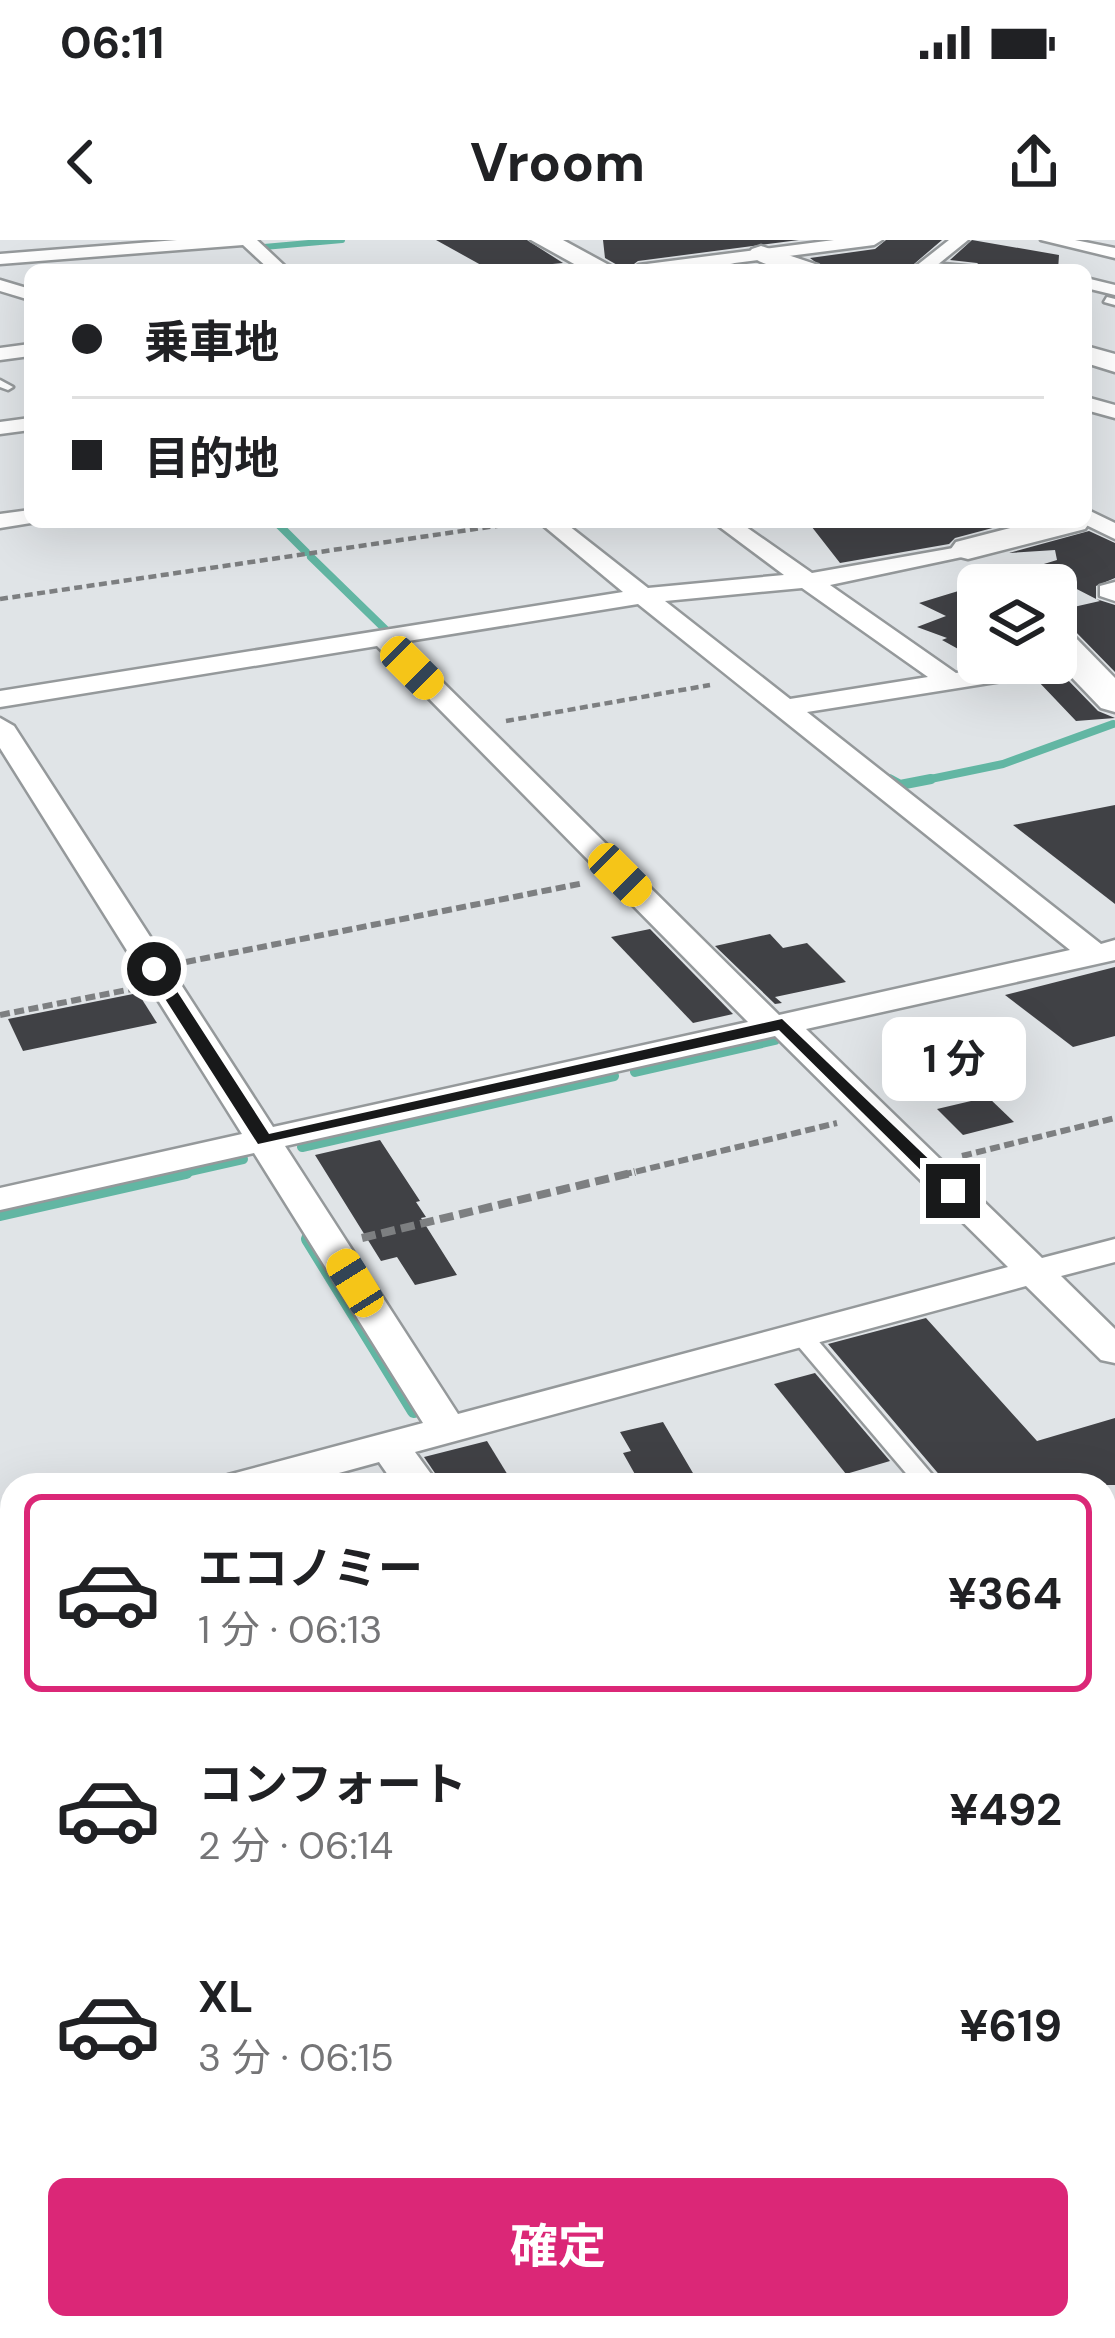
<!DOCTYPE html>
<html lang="ja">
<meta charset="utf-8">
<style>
:root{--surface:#fff;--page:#f2f2f2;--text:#202124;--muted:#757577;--line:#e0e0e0;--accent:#db2777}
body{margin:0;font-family:"DM Sans","Noto Sans JP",sans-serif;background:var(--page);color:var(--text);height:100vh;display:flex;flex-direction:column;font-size:45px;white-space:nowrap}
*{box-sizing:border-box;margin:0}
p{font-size:39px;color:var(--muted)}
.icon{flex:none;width:66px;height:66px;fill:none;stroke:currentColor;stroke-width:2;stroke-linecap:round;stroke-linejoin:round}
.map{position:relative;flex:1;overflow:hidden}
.panel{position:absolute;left:0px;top:1233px;width:1116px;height:867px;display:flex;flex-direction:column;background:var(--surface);border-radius:36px 36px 0 0;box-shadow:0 12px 48px #0002}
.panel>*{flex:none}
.guide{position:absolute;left:24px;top:24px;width:1068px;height:264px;border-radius:18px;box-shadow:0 12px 48px #0002;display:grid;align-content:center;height:264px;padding:0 48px;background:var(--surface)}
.fabs{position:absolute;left:957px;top:324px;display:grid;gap:24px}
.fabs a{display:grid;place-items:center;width:120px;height:120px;border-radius:18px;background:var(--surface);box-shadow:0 12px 48px #0002;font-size:60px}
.end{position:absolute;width:54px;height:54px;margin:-27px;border:15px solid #18191a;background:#fff;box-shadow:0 0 0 6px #fff}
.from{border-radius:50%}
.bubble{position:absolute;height:84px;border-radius:18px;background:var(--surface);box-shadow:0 12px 48px #0002;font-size:39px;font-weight:700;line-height:84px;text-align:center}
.car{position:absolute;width:36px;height:72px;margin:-36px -18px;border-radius:15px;box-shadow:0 0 9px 3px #0007;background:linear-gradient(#f5c518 24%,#345 0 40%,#f5c518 0 76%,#345 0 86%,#f5c518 0)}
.guide b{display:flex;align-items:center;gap:42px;height:114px;font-size:45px}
.guide b+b{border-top:3px solid var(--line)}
.guide i{width:30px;height:30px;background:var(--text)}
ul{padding:21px 0 0;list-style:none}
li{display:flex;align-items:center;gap:36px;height:198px;margin:0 24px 18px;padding:0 24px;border:6px solid transparent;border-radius:18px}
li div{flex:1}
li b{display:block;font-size:45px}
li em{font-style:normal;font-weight:700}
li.current{border-color:var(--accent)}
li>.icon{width:108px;height:108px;stroke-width:1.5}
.button{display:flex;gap:24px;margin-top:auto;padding:24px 48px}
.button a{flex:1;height:138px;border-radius:18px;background:var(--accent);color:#fff;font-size:48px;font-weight:700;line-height:138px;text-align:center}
.status{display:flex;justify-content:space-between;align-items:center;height:84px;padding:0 60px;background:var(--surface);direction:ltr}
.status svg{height:33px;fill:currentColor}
header{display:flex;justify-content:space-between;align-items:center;height:156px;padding:0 48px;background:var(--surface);font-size:54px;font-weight:700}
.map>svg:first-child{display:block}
</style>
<div class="status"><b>06:11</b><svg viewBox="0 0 49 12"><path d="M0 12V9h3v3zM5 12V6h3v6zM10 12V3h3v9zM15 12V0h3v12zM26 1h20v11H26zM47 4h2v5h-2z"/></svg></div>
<header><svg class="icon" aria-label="back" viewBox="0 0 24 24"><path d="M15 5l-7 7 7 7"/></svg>Vroom<svg class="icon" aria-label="share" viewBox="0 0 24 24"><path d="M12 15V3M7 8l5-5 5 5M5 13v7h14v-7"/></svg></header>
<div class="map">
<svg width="1115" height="2098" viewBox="0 0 1115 2098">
<rect width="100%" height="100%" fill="#e0e4e7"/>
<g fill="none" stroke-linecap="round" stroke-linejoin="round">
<!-- stream-far3 -->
<path stroke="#62b6a3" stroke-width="6" d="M264,7L342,0"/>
<!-- stream-far2 -->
<g stroke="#62b6a3" stroke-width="8">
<path d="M276,282L306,312"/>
<path d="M311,317L387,391"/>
<path d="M886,537L894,542"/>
<path d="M916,542L1003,524L1113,484"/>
</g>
<!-- stream-far1 -->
<g stroke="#62b6a3" stroke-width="10">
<path d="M889,539L900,545L931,539"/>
<path d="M635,832L775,800"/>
<path d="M302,907L614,836"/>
<path d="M172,935L243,919"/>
</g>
<!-- stream -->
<g stroke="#62b6a3" stroke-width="14">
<path d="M0,974L186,932"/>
<path d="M308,999L414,1171"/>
</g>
</g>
<!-- building -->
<g fill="#404145">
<path d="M436,0H527L563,23L490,30Z"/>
<path d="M603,0H799L638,21L626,30L605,18Z"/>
<path d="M886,0H942L907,30H826L810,18L875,9Z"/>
<path d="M972,0L1059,15L1058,30H986L977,23L950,20Z"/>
<path d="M808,282H1015L955,298L949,304L840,323Z"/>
<path d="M1089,291L1115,303V338L1096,346V359L1115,365V432L1072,388L1056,384V371L1100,361L1034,327L1057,320L1055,310L1009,313Z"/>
<path d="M978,345V420L942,400L947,398L917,387L946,376L919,363Z"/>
<path d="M1064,436L1098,471L1115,478L1076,481L1037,440Z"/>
<path d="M1115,565V664L1013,585Z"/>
<path d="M650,689L733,774L693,783L611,697Z"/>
<path d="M770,694L783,708L807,703L846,742L775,757L782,763L775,764L715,706Z"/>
<path d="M1115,727V796L1073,807L1005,755Z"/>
<path d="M138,753L157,783L23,811L8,779Z"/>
<path d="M988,857L1014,882L963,895L937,869Z"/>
<path d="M380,900L420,961L416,962L426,977L421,978L457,1035L415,1045L397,1017L381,1021L315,915Z"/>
<path d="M926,1078L1037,1201L1115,1178V1245H948L828,1104Z"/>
<path d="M815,1133L890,1221L846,1234L774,1144Z"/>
<path d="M663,1182L700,1245H641L623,1213L631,1211L620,1192Z"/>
<path d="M487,1201L514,1245H443L424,1217Z"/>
</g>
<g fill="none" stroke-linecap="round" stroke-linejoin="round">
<defs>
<g id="lane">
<path d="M708,18L752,28L754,30L705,23Z"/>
<path d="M922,22L977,27L982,30L925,27Z"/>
<path d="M1107,57L1115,59V65L1104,62Z"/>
<path d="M0,140L13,147L8,150L0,147Z"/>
<path d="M801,1089L809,1090L941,1245H916L793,1100L790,1095Z"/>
<path d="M1115,1281V1298L1104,1301V1284Z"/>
<path d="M1104,1440L1115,1445V1471L1104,1466Z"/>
<path d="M12,1779V1803L0,1805V1781Z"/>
</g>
<g id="street">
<path d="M177,0H257L289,30H270L243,5L0,24V14Z"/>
<path d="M834,0H882L874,5L680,30H630L639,25Z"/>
<path d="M949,0H968L931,30H911Z"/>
<path d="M1041,0H1075L1115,8V18Z"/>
<path d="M1086,38L1115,45V55L1086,48Z"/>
<path d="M0,40L30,49V60L0,51Z"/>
<path d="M30,104V116L0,120V108Z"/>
<path d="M1086,157L1115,165V178L1086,170Z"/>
<path d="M30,178V190L0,194V182Z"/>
<path d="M1086,269L1115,283V299L1080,282H1086Z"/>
<path d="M30,270V282H37L0,288V274Z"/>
<path d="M539,282H564L648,348L784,335L713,282H739L812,333L976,304V314L830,345L956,433L1016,423H1056V417L1077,413L1090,421L1077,429L807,472L1101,704L1115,700V720L806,789L1042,1018L1115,999V1022L1061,1036L1115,1089V1123L1101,1120L1026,1046L415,1212L439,1245H395L379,1222L295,1245H221L228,1235L423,1183L254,913L0,970V948L242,894L0,508V478L14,486L273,887L748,782L377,406L0,467V451L623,352ZM802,348L928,437L790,459L665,361ZM638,364L1070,710L779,775L402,402ZM775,796L1008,1027L458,1174L285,906Z"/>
<path d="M1115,342V361L1100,356V346Z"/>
<path d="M4,1294L12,1296V1334L0,1331V1295Z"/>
<path d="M230,2088H290L294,2098H232Z"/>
<path d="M567,2088H628L633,2098H571Z"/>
<path d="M807,2088H869L874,2098H811Z"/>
</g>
<g id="secondary">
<path d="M531,0H563L618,30H585Z"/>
<path d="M761,6L818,25L822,30C796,30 769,31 748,14L752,9Z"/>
<path d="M1086,106L1115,114V132L1086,123Z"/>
<path d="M1086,277L1090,282L1085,289L968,319L956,316L951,309L956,302L1033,282H1086Z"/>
<path d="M1056,388L1069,391L1115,438V472L1101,468L1056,421Z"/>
<path d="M1115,1778V1847L1104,1850V1781Z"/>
<path d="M485,2088H593L589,2098H480Z"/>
</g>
</defs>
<!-- lane casing -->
<use href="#lane" stroke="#95999b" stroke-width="5"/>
<!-- street casing -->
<use href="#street" stroke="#95999b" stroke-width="5"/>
<!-- secondary casing -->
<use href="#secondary" stroke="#95999b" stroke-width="5"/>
<!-- path-far2 -->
<g stroke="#7d7f81" stroke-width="4.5" stroke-dasharray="8 4.5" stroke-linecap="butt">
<path d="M0,359L523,282"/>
<path d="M506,481L710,445"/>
</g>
<!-- path-far1 -->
<g stroke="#7d7f81" stroke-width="6" stroke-dasharray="10 4.5" stroke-linecap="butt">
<path d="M186,722L584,643"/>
<path d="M0,775L132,749"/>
<path d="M962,916L1115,878"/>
<path d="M622,935L837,883"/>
</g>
<!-- path -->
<path stroke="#7d7f81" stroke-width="8" stroke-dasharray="14 6" stroke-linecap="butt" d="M362,998L635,932"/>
<!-- lane -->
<use href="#lane" fill="#fff" fill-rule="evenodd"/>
<!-- street -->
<use href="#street" fill="#fff" fill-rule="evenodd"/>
<!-- secondary -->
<use href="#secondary" fill="#fff" fill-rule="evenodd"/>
</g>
<!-- route -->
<path fill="#18191a" d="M149,725H160L269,894L782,779L962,951L946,955L779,790L258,904L146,729Z"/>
</svg>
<div class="fabs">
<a><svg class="icon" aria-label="layers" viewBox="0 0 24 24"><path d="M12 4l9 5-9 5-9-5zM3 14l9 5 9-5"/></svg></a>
</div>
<i class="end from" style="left:154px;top:729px"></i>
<i class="end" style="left:953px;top:951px"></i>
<div class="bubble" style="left:882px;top:777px;width:144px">1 分</div>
<i class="car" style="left:412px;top:428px;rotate:135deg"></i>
<i class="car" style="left:620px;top:635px;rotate:135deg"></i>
<i class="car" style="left:355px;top:1043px;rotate:328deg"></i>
<div class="guide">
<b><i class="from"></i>乗車地</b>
<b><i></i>目的地</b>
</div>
<section class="panel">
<ul>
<li class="current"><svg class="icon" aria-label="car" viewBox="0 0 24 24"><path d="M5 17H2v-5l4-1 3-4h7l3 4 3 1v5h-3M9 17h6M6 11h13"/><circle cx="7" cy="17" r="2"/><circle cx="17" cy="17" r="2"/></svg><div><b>エコノミー</b><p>1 分 · 06:13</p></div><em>¥364</em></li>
<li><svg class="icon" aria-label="car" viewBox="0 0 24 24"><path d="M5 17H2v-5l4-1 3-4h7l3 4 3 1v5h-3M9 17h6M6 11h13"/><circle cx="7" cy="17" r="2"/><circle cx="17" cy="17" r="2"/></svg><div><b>コンフォート</b><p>2 分 · 06:14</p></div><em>¥492</em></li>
<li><svg class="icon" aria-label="car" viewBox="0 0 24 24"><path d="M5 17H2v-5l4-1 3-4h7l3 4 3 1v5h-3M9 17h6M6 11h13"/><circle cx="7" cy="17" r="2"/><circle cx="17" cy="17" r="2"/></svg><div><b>XL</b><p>3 分 · 06:15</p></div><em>¥619</em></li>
</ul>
<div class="button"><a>確定</a></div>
</section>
</div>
